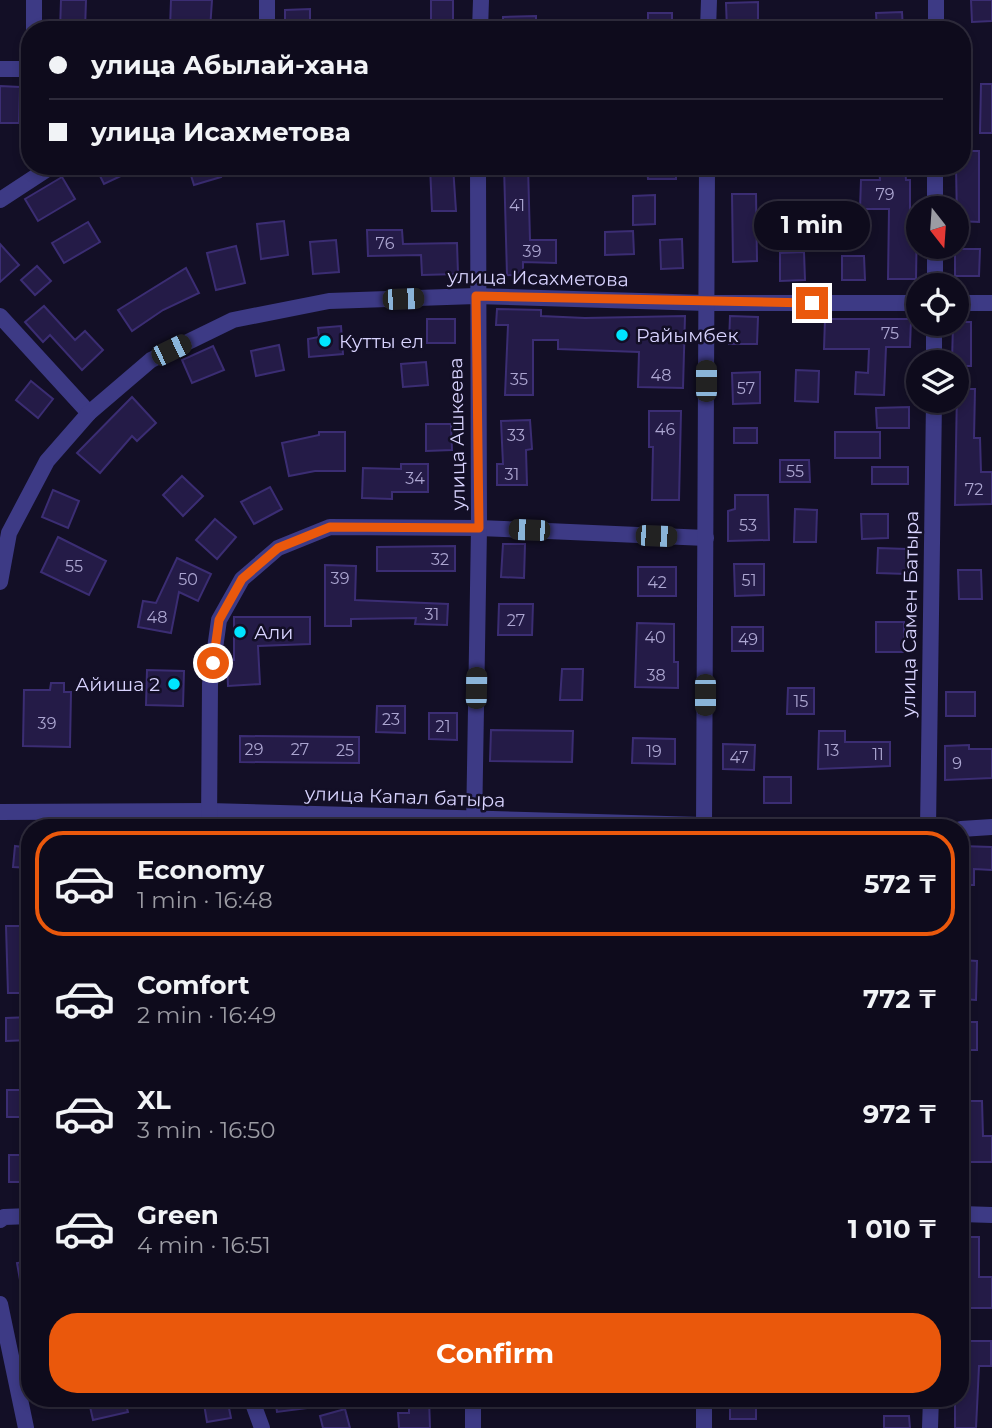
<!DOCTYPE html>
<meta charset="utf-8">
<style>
:root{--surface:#0e0b1c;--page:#171425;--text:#f1f3f6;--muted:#9b9ba3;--line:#2e2b3b;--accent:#ea580c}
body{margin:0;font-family:Montserrat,sans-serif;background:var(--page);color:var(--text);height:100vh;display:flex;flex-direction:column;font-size:26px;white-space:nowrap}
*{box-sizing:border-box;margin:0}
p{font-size:23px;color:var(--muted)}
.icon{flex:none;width:38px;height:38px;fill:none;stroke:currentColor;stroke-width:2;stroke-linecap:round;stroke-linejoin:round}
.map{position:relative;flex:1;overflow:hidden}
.drawer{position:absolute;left:21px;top:819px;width:948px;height:588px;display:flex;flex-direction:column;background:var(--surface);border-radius:28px;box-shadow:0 4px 10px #0003,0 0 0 2px var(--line)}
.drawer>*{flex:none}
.hud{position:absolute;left:21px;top:21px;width:950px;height:154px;border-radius:28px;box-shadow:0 4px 10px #0003,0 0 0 2px var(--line);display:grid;align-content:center;height:154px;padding:0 28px;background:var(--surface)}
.needle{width:46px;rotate:163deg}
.fabs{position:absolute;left:906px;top:196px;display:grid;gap:14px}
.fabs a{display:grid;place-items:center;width:63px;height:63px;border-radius:50%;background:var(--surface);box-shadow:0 4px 10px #0003,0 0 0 2px var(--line);font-size:35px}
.end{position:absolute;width:32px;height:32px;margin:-16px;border:9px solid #ea580c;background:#fff;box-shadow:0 0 0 4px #fff}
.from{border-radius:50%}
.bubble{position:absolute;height:49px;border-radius:24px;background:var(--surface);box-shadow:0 4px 10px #0003,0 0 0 2px var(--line);font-size:23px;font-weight:700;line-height:49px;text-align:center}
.car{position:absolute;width:21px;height:42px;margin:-21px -10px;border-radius:9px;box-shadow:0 0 5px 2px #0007;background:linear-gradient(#222 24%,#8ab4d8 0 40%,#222 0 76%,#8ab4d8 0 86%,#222 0)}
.hud b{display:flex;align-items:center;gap:24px;height:66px;font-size:26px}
.hud b+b{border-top:2px solid var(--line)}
.hud i{width:18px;height:18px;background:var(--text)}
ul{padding:12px 0 0;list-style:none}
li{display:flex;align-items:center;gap:21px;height:105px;margin:0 14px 10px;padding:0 14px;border:4px solid transparent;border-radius:28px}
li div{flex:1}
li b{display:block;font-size:26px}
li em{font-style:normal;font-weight:700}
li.on{border-color:var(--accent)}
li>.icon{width:63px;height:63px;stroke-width:1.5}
.primary-button{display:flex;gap:14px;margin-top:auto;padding:14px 28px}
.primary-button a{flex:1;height:80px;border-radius:28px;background:var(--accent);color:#fff;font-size:28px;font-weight:700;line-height:80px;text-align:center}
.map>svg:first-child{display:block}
</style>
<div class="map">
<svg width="992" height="1428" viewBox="0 0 992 1428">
<rect width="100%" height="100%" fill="#130f26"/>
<!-- building -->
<g fill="#241b47" stroke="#3b2d73" stroke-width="2">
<path d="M61,0H86L85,30H60Z"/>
<path d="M171,0H212L210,30L170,28Z"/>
<rect x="431" y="0" width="22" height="30"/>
<path d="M971,0H992V21L972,22Z"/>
<path d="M758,2V30H727L726,3Z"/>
<path d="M310,9V30H285V10Z"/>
<path d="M902,12L903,30H877L876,13Z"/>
<rect x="648" y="13" width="24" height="17"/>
<path d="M536,16V30H503V17Z"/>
<path d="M981,84H992V133H980Z"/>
<path d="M0,86L20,87L19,123H0Z"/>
<path d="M962,151H979V222L957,221L956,166H962Z"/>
<path d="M95,166H142L104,184Z"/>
<path d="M188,166H218L221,177L194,185Z"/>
<path d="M430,166H453L456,211H432Z"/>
<path d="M504,166H528L530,240H556V263L523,262V276L507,275Z"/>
<path d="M647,166H676V179H648Z"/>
<path d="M879,166H905L906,180H910V219H917L916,279H888L889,209H860L861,180H880Z"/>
<path d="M62,177L75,199L38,221L25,199Z"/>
<path d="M732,194H756L757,261L733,262Z"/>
<path d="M655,195V224L633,225V196Z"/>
<path d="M284,221L288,255L261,259L257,224Z"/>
<path d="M88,222L100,242L64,263L52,243Z"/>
<path d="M367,230H402L403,244L457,243L458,274L422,275L421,255L368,256Z"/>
<path d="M633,231L634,254L605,255V232Z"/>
<path d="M682,239L683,268L661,269L660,240Z"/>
<path d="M336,240L339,272L313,274L310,242Z"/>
<path d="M0,244L19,265L0,282Z"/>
<path d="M236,246L245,283L216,290L207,253Z"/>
<path d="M955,249H980L979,276H955Z"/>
<path d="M804,252L805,280L780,281V253Z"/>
<path d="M842,256H864L865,280H842Z"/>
<path d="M37,266L51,281L35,295L21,280Z"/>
<path d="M186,268L199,293L163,310L132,331L118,310Z"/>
<path d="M44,306L75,340L85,331L103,350L82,370L50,335L43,342L25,322Z"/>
<path d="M497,309L541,310V316L585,318L685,316L683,388L638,387L639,352L558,349V340H533V395H505L508,325H496Z"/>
<path d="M730,316L758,317L757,344H729Z"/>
<rect x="427" y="319" width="28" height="24"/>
<path d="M825,319H911L910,347H886L884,395L855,394L856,372L868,373L869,349H824Z"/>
<path d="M957,322H971V366H957V362H952L953,324Z"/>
<path d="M341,326L343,354L309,357L308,339L319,337L318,328Z"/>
<path d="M279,345L284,370L256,376L251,351Z"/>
<path d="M213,346L224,370L192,383L182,360Z"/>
<path d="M426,362L428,385L403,387L401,364Z"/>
<path d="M796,370L819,371L818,402L795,401Z"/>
<path d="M760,372V403L733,404L732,373Z"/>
<path d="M31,381L53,399L38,418L16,400Z"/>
<path d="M957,389H975L974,438H980L981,472H992V504L955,505Z"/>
<path d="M132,397L156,423L137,441L132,436L100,473L77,453Z"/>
<path d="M909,407V428H877L876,408Z"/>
<path d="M649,411H681L679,500H652L653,447H649Z"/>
<path d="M530,420L532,449L526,450L527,485H497V464H503L501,421Z"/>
<path d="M426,424H451L452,450L426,451Z"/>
<rect x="734" y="428" width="23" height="15"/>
<path d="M319,432H345V471H315L289,476L282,443L319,435Z"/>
<rect x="835" y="432" width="45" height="26"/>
<path d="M780,460H809L810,482H780Z"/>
<path d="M401,464H428V492H392V499L362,498L363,468L401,469Z"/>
<rect x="872" y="467" width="36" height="17"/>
<path d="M182,476L203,496L183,516L163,495Z"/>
<path d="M270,487L282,509L254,524L241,502Z"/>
<path d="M53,490L79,501L68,528L42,517Z"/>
<path d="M735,495H768L769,540L728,541V511L735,509Z"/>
<path d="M795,509L817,510L816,542H794Z"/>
<path d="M861,514H888V538L862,539Z"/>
<path d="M215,519L236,537L217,559L196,540Z"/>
<path d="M58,537L106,561L89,595L41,572Z"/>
<path d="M503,544H525L524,578L501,577Z"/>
<path d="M455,546V571H377V547Z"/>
<path d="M878,548L907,549V574L877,573Z"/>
<path d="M177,558L211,574L198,601L179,592L171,633L138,627L143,601L156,603Z"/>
<path d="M734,564H764V595L735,596Z"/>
<path d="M325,565L356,566L355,600L448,604L447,625L415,624L416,618L351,619V626H325Z"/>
<rect x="638" y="567" width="38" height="29"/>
<path d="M958,570H981L982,599H959Z"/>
<path d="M499,604H533L532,635H498Z"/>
<path d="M234,617H310V644L258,646L260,684L228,686L227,660H234Z"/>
<rect x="876" y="622" width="28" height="30"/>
<path d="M637,623L674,624V662H678V688L635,687Z"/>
<rect x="732" y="627" width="31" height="24"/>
<path d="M562,669H583L582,700H560Z"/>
<path d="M147,670L184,671L183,706L146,705Z"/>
<path d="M51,683H64V692H71L70,747L23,746L24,690H50Z"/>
<path d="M788,688H814V714H787Z"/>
<rect x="946" y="692" width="29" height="24"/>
<path d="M377,706H405V733L376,732Z"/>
<path d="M429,713H457V740L429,739Z"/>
<path d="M491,730L573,731L572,762L490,761Z"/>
<path d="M819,731H845V742H890V766L818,769Z"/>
<path d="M240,736L359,737V763L240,762Z"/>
<path d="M633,738L675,739V764L632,763Z"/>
<path d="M723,744L755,745L754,770L723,769Z"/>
<path d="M969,745V749H992V778L945,780V746Z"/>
<rect x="764" y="777" width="27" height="26"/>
<path d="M15,846L30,848V868L13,867Z"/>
<path d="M961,846L992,847V870L974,869V885H961Z"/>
<path d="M6,926H30V993H8Z"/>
<path d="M961,960L977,961L976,1000L961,999Z"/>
<path d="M30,1017V1040L6,1041V1018Z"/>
<rect x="961" y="1022" width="16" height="28"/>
<rect x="7" y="1090" width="23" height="27"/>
<path d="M961,1101H982L983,1136H992V1162H969V1126H961Z"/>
<rect x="9" y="1155" width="21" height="27"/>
<path d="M961,1237H979V1277H992V1308H961Z"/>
<path d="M30,1261V1297H23L17,1263Z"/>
<path d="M961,1341H991V1366H979L976,1428H955V1398H961Z"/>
<path d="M108,1398H124L128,1412L93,1420L89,1402Z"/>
<path d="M203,1398H227L231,1418L207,1422Z"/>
<path d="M275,1398H322V1406L277,1412Z"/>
<path d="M409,1398H429L430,1428H399L398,1413H409Z"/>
<rect x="730" y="1398" width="26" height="21"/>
<path d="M345,1409L350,1428H323L320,1416Z"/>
<path d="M884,1416H909L910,1428H884Z"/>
</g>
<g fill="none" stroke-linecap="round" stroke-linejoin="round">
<!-- street -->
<g stroke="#3d3a85" stroke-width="16">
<path d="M267,0V30"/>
<path d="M34,30V0"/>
<path d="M480,30L481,0"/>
<path d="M708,30L709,0"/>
<path d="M936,30V0"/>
<path d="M0,69H30"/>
<path d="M0,200L52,166"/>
<path d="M935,208V166"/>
<path d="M935,285V247"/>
<path d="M957,303H992"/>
<path d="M0,316L89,413"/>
<path d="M934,362V324"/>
<path d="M0,582L9,533L47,461L89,413L151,360L233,320L329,301L476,296L706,303H919"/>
<path d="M0,812L209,811L809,828"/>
<path d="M209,828L210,684L219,620L242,579L278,548L330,527L479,528L706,538"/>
<path d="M474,828L479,528L478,166"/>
<path d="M704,828L707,166"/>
<path d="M928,828L934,401"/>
<path d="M961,829L992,827"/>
<path d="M961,1214L992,1215"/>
<path d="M0,1220L4,1217L30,1216"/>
<path d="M0,1304L26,1428"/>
<path d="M251,1398L262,1428"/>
<path d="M704,1398V1428"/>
<path d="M473,1428V1398"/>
<path d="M930,1428L931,1398"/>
</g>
</g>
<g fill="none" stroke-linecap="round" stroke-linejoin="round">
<!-- route -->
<path stroke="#ea580c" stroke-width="9" d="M213,663L219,620L242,579L278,548L330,527L479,528L476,296L812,303"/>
</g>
<!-- markers -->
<g fill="#00e5ff" stroke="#130f26" stroke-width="2.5">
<circle cx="622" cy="335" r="7"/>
<circle cx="325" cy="341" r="7"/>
<circle cx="240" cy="632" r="7"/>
<circle cx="174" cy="684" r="7"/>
</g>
<g text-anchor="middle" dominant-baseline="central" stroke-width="5" stroke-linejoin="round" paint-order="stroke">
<!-- number labels -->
<g font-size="16" fill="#aca6d1">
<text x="885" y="194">79</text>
<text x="517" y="205">41</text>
<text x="385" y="243">76</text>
<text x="532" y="251">39</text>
<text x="890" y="333">75</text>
<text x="661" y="375">48</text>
<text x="519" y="379">35</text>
<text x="746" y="388">57</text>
<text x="665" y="429">46</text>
<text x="516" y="435">33</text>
<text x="795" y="471">55</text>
<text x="512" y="474">31</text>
<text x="415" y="478">34</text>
<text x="974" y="489">72</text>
<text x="748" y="525">53</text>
<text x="440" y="559">32</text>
<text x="74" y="566">55</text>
<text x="340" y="578">39</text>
<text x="188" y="579">50</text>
<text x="749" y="580">51</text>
<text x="657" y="582">42</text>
<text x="432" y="614">31</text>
<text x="157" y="617">48</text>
<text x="516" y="620">27</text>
<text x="655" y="637">40</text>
<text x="748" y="639">49</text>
<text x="656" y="675">38</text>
<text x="801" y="701">15</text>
<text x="391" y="719">23</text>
<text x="47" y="723">39</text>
<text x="443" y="726">21</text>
<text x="254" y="749">29</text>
<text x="300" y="749">27</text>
<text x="345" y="750">25</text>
<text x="832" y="750">13</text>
<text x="654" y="751">19</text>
<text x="878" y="754">11</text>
<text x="739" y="757">47</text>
<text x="957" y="763">9</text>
</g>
<!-- street labels -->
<g font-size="19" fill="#d9d4ff" stroke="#130f26">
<text transform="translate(538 278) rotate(1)">улица Исахметова</text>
<text transform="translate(457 434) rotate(-91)">улица Ашкеева</text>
<text transform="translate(910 614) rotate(-89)">улица Самен Батыра</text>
<text transform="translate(405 797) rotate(2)">улица Капал батыра</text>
</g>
<!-- poi labels -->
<g font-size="19" fill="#d9d4ff" stroke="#130f26" text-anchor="start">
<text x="636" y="335">Райымбек</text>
<text x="339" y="341">Кутты ел</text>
<text x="254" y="632">Али</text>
<text x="160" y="684" text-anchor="end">Айиша 2</text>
</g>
</g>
</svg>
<div class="fabs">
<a><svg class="needle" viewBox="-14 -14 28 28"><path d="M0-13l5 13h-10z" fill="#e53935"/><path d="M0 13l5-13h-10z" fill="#9b9ba3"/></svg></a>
<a><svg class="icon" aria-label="locate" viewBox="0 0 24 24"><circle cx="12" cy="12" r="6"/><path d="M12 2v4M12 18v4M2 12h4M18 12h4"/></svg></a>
<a><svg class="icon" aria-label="layers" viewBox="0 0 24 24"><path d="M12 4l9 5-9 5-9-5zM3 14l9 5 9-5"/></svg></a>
</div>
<i class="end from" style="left:213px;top:663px"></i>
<i class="end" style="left:812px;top:303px"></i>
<div class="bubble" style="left:754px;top:201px;width:116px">1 min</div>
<i class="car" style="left:403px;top:299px;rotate:88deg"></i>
<i class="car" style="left:171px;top:350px;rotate:64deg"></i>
<i class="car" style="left:706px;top:381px;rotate:0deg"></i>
<i class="car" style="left:529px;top:530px;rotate:272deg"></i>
<i class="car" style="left:656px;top:536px;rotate:92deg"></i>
<i class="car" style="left:476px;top:688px;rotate:1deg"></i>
<i class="car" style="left:705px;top:695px;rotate:180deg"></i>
<div class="hud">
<b><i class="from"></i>улица Абылай-хана</b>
<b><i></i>улица Исахметова</b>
</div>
<section class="drawer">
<ul>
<li class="on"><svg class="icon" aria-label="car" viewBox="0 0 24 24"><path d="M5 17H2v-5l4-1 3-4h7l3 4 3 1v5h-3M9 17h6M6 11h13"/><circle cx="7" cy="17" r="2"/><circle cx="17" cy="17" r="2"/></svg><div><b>Economy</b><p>1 min · 16:48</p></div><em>572 ₸</em></li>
<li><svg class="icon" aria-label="car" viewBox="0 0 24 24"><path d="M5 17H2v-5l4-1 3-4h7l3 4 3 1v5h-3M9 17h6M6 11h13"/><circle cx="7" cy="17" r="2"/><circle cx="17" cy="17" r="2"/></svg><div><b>Comfort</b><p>2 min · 16:49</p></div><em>772 ₸</em></li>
<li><svg class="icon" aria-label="car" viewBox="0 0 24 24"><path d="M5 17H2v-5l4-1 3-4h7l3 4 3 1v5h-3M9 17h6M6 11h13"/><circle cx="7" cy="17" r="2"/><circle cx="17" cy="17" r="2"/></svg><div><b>XL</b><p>3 min · 16:50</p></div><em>972 ₸</em></li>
<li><svg class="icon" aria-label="car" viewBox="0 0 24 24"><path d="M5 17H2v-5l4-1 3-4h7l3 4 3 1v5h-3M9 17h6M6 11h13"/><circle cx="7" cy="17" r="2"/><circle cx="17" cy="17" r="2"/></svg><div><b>Green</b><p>4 min · 16:51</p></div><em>1 010 ₸</em></li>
</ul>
<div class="primary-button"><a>Confirm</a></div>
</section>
</div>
